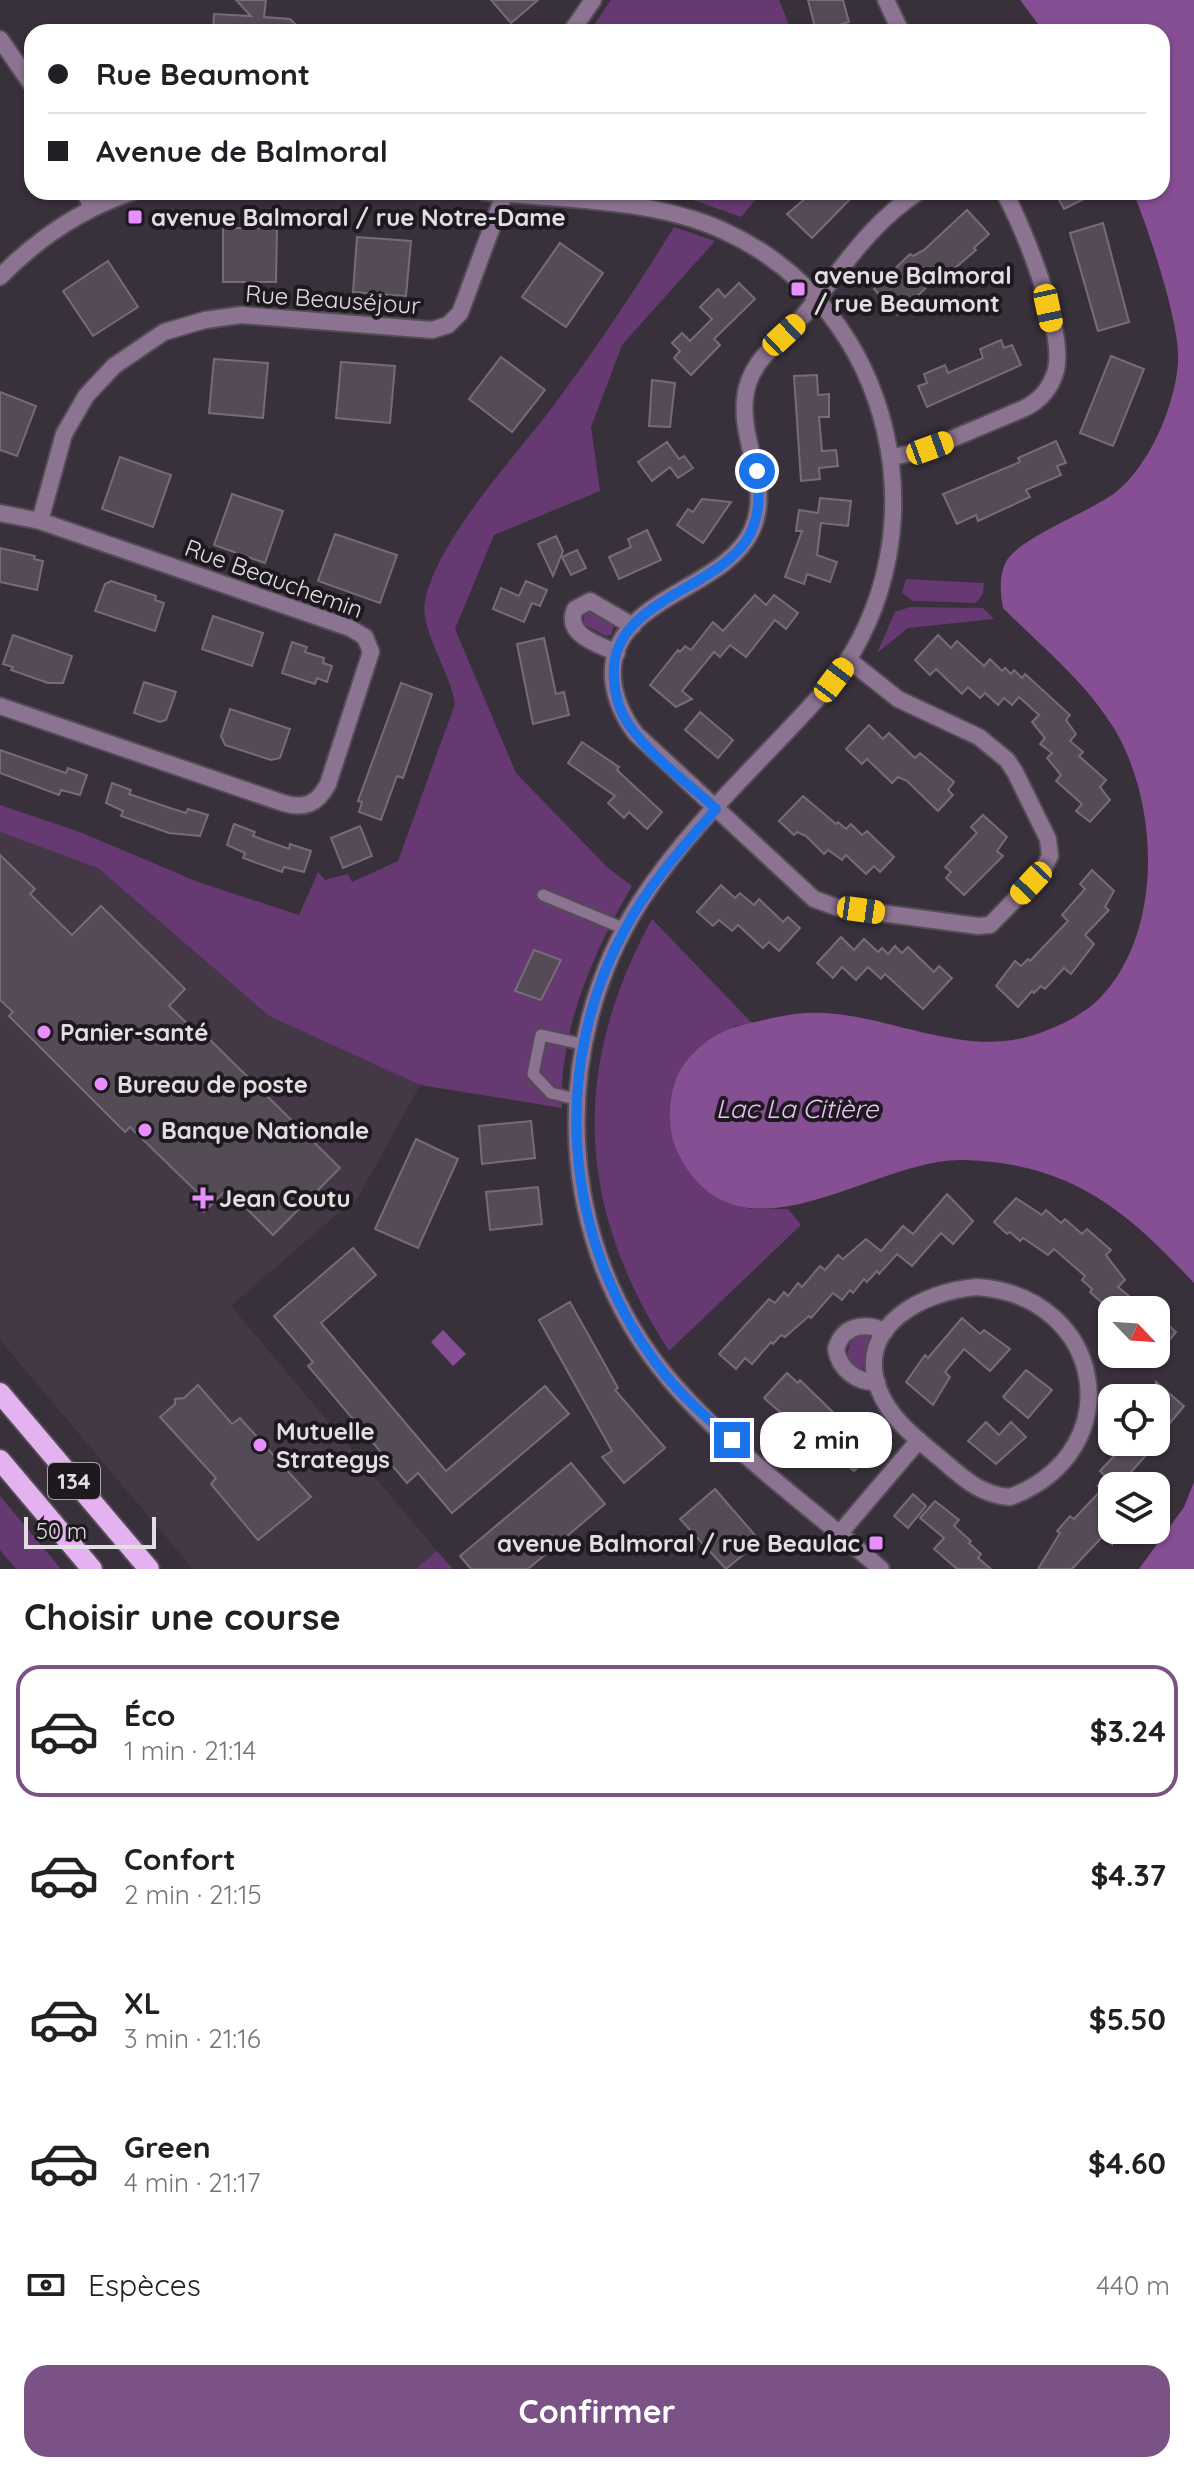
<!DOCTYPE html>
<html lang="fr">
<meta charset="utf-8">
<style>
:root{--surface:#fff;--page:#f6f6f6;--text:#202124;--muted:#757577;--line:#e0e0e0;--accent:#7a5286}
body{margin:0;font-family:Quicksand,sans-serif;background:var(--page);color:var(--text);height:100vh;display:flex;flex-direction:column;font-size:30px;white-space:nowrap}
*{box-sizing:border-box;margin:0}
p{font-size:26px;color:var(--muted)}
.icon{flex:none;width:44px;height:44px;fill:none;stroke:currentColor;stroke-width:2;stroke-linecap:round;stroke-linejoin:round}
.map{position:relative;height:1569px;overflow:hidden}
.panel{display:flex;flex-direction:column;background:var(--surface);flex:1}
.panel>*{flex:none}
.banner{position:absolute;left:24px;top:24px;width:1146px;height:176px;border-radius:24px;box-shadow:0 2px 6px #0004;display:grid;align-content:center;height:176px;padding:0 24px;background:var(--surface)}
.needle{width:52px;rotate:115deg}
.controls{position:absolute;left:1098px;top:1296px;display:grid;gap:16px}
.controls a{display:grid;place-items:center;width:72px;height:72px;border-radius:16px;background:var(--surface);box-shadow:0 2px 6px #0004;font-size:40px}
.scale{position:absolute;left:24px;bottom:20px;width:132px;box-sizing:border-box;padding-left:8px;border:4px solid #e3dde4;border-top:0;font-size:22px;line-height:28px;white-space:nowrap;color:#e3dde4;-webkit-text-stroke:6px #1d191e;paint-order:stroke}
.end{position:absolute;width:36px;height:36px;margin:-18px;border:10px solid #1a73e8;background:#fff;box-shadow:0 0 0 4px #fff}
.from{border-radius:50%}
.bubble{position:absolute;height:56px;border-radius:24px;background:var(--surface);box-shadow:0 2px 6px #0004;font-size:26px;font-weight:700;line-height:56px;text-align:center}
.car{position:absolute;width:24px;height:48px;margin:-24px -12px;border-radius:10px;box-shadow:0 0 6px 2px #0007;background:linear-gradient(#f5c518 24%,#345 0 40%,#f5c518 0 76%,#345 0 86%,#f5c518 0)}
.banner b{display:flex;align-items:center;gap:28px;height:76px;font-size:30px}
.banner b+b{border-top:2px solid var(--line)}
.banner i{width:20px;height:20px;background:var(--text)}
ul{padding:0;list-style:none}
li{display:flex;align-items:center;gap:24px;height:132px;margin:0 16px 12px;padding:0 8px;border:4px solid transparent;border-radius:24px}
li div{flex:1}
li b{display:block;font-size:30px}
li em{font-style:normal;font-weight:700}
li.selected{border-color:var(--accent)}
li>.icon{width:72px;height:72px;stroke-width:1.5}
h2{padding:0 24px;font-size:36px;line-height:96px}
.pay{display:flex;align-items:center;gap:20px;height:88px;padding:0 24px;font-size:30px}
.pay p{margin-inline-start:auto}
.cta{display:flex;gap:16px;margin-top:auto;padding:16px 24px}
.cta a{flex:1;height:92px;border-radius:24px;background:var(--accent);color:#fff;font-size:32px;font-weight:700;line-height:92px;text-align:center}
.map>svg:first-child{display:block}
</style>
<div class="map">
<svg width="1194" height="1569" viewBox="0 0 1194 1569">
<rect width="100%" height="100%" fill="#38303a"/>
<!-- built -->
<path fill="#443847" d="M0,832L98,868L269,1016L420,1085L354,1205L337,1214L231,1306L437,1551L416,1569H193L0,1340Z"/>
<!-- green -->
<g fill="#673972">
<path d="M611,0H779L792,32H589Z"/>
<path d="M671,192H762L741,217Z"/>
<path d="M674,227L715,241L622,345L591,427L600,491L494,535L455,629L516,773L607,867L632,886C593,953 559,1029 562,1108L420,1085L269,1016L98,868L0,832V805L80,832L198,882L299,915L318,872L325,880L348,874L352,882L398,861L455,704C452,676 419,629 425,601C438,539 512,460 551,409C595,350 635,290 674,227Z"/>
<path d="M906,579L984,583L983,594L976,603L913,601L902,593Z"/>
<path d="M910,607L983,608L994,619L908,628L877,653L895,612Z"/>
<path d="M593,611L614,626L611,635L606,636L583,624L585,612Z"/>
<path d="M652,919L752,1023L734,1026L749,1209H788L801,1225L669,1351C576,1207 570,1069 652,919Z"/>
<path d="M864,1334L870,1336L863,1370L853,1366L847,1354L852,1338Z"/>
<path d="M0,1496L61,1569H16L0,1550Z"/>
<path d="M437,1551L453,1569H416Z"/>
</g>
<!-- water -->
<g fill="#864e93">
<path d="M1020,0H1194V1283C1125,1209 1072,1164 965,1160C875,1156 739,1276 678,1153C665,1128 668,1084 685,1063C703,1040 723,1029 750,1023C783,1016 800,1010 836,1014C896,1020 962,1053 1023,1038C1048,1032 1081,1017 1099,999C1164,933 1159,805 1115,730C1085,681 1043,648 1003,608C1000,593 999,574 1007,560C1023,536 1090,512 1116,492C1150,465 1175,405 1178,363C1181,325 1148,228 1133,192H1162V32H1044Z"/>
<path d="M443,1330L466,1354L453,1366L431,1342Z"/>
<path d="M1194,1482V1569H1139L1184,1507Z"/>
</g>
<!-- building -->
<g fill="#544b56" stroke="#766c78" stroke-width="2">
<path d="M236,0H266L264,17L290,19L303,32H213L214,14L251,16Z"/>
<path d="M491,0H538L511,23Z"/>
<path d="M808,0H843L849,22L816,31Z"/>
<path d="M813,192H857L812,238L787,214Z"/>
<path d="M1055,192H1098L1064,209Z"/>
<path d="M967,210L989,234L974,248L976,250L946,276L942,272L898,315L874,289L910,254L913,256L924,250Z"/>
<path d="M1103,223L1129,322L1098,331L1070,233Z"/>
<path d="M223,228H277L276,282H223Z"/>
<path d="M357,237L411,241L406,296L353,292Z"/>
<path d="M560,243L603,273L566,327L522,297Z"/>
<path d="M108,261L138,307L93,336L63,291Z"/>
<path d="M739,283L755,299L714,339L720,345L691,375L674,358L680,351L672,343L682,333L690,341L712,319L700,307L718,289L725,297Z"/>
<path d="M1001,340L1004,348L1012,345L1021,365L927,407L918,386L927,383L924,374L945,365L948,373L983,358L980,349Z"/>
<path d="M1111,356L1144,369L1113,446L1080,433Z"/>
<path d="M501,357L545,390L512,432L469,399Z"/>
<path d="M214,359L268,363L263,418L209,413Z"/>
<path d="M341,362L395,366L390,423L336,418Z"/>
<path d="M817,375L818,395L829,394V417H819L822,451L836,450L838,466L819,468L820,479L801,481L794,376Z"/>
<path d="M652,380L675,383L670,427L649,426Z"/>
<path d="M0,392L36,406L17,456L0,450Z"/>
<path d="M1056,441L1066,463L1057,466L1061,475L1026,490L1030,497L978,521L976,515L957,524L943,494L1020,462L1018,458Z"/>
<path d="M667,442L679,459L684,456L693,468L678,478L670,467L652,481L638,462Z"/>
<path d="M120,457L171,475L153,527L102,509Z"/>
<path d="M232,494L283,511L265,563L214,545Z"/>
<path d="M820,498L851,501L848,526L821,523L817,555L837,562L830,582L807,574L804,584L785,577L802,531H796L799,510L818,513Z"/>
<path d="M702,499L731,502L703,543L677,525L688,509L693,512Z"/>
<path d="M647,530L661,560L619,579L609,557L631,547L628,539Z"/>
<path d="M335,534L397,555L380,603L318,581Z"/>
<path d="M556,536L563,551L553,576L538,544Z"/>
<path d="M0,548L35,556L34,559L43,561L37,590L0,582Z"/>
<path d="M577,550L586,568L571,575L562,557Z"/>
<path d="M111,581L156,596L155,600L164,603L155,631L95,611L105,584Z"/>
<path d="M526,581L547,590L540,606L532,603L524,622L493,609L501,588L519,596Z"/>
<path d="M755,595L766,605L774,595L798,613L786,629L775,620L746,657L730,645L720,657L714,652L682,691L692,699L676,707L650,685L678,650L680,652L685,646L691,650L713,622L723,631Z"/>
<path d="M213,616L263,633L252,666L202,649Z"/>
<path d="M13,635L72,656L63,683H48L11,670L13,667L3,664Z"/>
<path d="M938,635L951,648L957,641L984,666L990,659L1002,671L1005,668L1011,674L1014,670L1022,678L1025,674L1070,715L1066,720L1076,734L1070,741L1083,752L1079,756L1106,780L1100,787L1110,800L1090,822L1076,811L1082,804L1056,781L1061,775L1047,758L1052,753L1040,744L1045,738L1032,722L1039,715L1019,697L1012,705L1004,698L998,705L985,693L980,698L968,687L962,694L936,669L930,675L915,660Z"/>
<path d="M544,638L556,694L564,692L569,715L533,724L517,644Z"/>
<path d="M292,642L307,647L305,652L324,658L323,663L332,666L327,682L317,678L315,684L282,673Z"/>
<path d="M144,682L176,692L166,720L160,722L134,713Z"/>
<path d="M401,683L432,694L403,778L397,776L381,820L359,812L362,802L358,801Z"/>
<path d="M230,709L290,729L280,758L271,760L225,745L221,736Z"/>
<path d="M700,712L733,740L718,758L685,730Z"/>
<path d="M869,725L883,739L889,733L915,758L920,753L954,782L948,790L953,795L938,811L907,781L898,777L892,783L867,759L862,764L846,749Z"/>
<path d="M582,742L619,767L617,770L662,812L647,829L629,812L624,818L608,803L615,796L568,763Z"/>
<path d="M0,750L66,773L68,768L87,775L80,795L61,790L59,795L0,773Z"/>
<path d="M112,783L131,790L129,794L173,809L186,813L188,809L208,815L200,836L169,833L121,816L123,811L106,803Z"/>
<path d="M803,796L836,824L838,822L846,829L851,824L862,835L867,831L894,857L880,872L874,866L866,874L846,855L842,860L828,850L824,854L806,836L797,832L794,835L779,821Z"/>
<path d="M983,815L1007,837L997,851L1003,856L964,895L946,878L951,872L945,867L977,833L971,827Z"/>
<path d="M234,824L255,832L253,836L289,849L290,844L311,851L304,872L284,867L282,872L243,858L245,853L227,845Z"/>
<path d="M360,826L372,856L343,868L331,838Z"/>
<path d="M0,855L35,889L30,894L72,935L101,906L185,989L169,1006L194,1030L197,1027L340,1168L273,1235L227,1189L204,1212L192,1199L198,1193L130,1127L125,1132L9,1016L13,1012L0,1000Z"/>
<path d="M1092,870L1114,891L1105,907L1109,910L1085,935L1094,944L1071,974L1064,968L1045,989L1041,986L1034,993L1032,991L1018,1007L996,986L1015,961L1021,966L1028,959L1030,961L1068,921L1062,915L1085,889L1080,884Z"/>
<path d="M721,885L735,898L740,893L754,905L759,899L783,922L788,917L800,928L779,951L769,942L763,948L738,925L732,931L719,920L713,926L697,912Z"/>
<path d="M841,937L854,950L864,939L878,952L882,948L888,954L895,946L902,953L908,947L934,972L939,966L952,978L923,1009L885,974L881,979L868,967L856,980L842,967L833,978L817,963Z"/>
<path d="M534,950L561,960L541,1000L515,991Z"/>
<path d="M531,1121L535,1158L482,1164L479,1126Z"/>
<path d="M416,1139L458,1159L418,1248L375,1229Z"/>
<path d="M538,1187L542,1224L490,1230L486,1192Z"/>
<path d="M947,1194L973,1221L953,1244L941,1233L912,1266L897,1254L879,1274L877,1271L867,1282L864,1279L853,1293L850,1290L842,1300L833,1293L811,1318L809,1316L785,1337L781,1335L773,1344L771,1342L752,1364L745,1358L736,1369L719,1354L769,1299L775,1303L784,1292L788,1296L798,1283L802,1287L820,1266L825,1270L838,1255L843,1259L866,1239L881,1251L903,1226L913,1234Z"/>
<path d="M1016,1198L1042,1215L1046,1210L1061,1223L1065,1219L1082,1234L1087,1229L1111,1250L1106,1255L1125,1280L1118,1287L1146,1310H1110L1090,1292L1092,1289L1082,1280L1085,1276L1054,1249L1048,1255L1023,1238L1020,1241L1010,1232L1007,1234L994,1222Z"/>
<path d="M353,1248L376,1275L321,1323L446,1471L545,1386L569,1414L452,1513L418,1473L407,1483L308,1366L313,1362L274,1316Z"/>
<path d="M570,1302L618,1388L615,1390L665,1448L624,1483L602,1457L612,1451L539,1320Z"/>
<path d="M1156,1314L1176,1332L1156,1356Z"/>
<path d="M962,1318L980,1334L984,1330L1010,1349L990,1371L964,1349L945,1372L950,1377L933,1405L906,1382L925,1355L928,1358Z"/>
<path d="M1026,1370L1052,1390L1028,1418L1003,1397Z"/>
<path d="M787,1373L798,1383L800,1380L841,1420L846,1414L860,1426L854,1433L873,1450L854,1471L838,1457L845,1450L816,1425L807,1436L764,1398Z"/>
<path d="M1156,1382L1184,1406L1156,1440Z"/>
<path d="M198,1385L232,1424L240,1418L311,1497L258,1540L211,1484L216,1478L160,1417L175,1404V1399L184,1398Z"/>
<path d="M986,1422L999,1435L1011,1422L1026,1437L996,1464L968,1441Z"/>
<path d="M1103,1442H1158L1130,1473L1134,1477L1126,1486H1112V1544L1103,1536L1072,1569H1038L1060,1533L1057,1531L1070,1516L1074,1519L1105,1486H1098L1106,1477L1100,1471L1116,1454Z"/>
<path d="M571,1463L605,1504L528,1569H471L460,1556Z"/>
<path d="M715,1489L760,1541L726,1569L680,1519Z"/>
<path d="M913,1494L926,1506L908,1528L894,1516Z"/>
<path d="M935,1501L959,1520L954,1526L971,1541L969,1543L981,1554L978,1558L991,1569H957L934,1549L944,1538L920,1518Z"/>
</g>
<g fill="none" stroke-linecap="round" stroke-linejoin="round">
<defs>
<g id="service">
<path d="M543,895L625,929"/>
<path d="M576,1099L551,1093L533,1074L541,1035L582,1044"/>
</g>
<g id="minor">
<path d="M886,0L901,32"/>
<path d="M571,32L593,0"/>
<path d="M0,39L32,85"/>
<path d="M85,192L92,208"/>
<path d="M892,457L923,451L1025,408C1041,400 1051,388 1056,370C1065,331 1024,228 1004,192"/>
<path d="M0,513L40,521L350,628L365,637L371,652L328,784C317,805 304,809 283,803L0,706"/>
<path d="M40,521L64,434L86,396L114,366L164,332L205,320L241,315L432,330L448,325L460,313L505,192"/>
<path d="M617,653C598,644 564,635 575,609L590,601L633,626"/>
<path d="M849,660L898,699L979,737L1007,760L1015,772L1048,839L1050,856L1041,873L990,925L978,926L836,907L814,899L636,734C623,717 615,700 613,679C607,597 724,592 752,530C772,485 740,443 745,399C748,361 780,342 803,316C841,271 867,226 918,192"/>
<path d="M977,1287C1105,1296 1132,1451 1010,1497C980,1495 962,1477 941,1459C918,1440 890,1419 879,1390C854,1325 925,1291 977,1287Z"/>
<path d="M877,1382C857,1383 839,1369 836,1349C843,1325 864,1322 885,1331"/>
<path d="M840,1533L919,1440"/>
</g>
<g id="tertiary">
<path d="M485,192C560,199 655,199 724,231C895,309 945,533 834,680C771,753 695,818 642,899C547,1045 555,1245 669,1379C728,1449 812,1508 881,1569"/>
<path d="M0,277C37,239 82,209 132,192"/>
</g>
<g id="primary">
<path d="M0,1393L149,1569"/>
<path d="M0,1460L92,1569"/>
</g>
</defs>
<!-- service casing -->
<use href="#service" stroke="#534c55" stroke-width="15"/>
<!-- minor casing -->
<use href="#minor" stroke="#534c55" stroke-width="20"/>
<!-- tertiary casing -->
<use href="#tertiary" stroke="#534c55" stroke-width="20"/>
<!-- primary casing -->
<use href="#primary" stroke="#534c55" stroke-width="24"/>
<!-- service -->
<use href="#service" stroke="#8c7392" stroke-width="11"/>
<!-- minor -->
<use href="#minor" stroke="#8c7392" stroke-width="16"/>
<!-- tertiary -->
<use href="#tertiary" stroke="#8c7392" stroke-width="16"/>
<!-- primary -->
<use href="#primary" stroke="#e4b1f1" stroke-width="20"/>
</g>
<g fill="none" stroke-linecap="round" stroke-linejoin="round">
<!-- route -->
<path stroke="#1a73e8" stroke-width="10" d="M732,1440C705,1416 677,1392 656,1363C563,1238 550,1065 625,929C649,884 683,847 716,809C688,783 651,757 629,725C619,711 615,696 614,679C607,603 711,592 746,541C760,520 760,495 757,471"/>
</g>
<!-- markers -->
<g fill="#e98efe" stroke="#1d191e" stroke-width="3">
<rect x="127" y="209" width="16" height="16" rx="4"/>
<rect x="790" y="281" width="16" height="16" rx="4"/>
<circle cx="44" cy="1032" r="8"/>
<circle cx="101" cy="1084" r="8"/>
<circle cx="145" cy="1130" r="8"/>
<path d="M199 1186h8v8h8v8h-8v8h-8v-8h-8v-8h8z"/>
<circle cx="260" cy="1445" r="8"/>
<rect x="868" y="1535" width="16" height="16" rx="4"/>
</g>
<g text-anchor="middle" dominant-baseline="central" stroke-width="8" stroke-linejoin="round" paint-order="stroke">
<!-- shield labels -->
<rect fill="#1d191e" stroke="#a8a2a9" stroke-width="2" x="48" y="1463" width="52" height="36" rx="6"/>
<g font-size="22" font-weight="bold" fill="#e3dde4">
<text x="74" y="1481">134</text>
</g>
<!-- poi labels -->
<g font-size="24" font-weight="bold" fill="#e3dde4" stroke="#1d191e" text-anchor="start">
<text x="151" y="217">avenue Balmoral / rue Notre-Dame</text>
<text x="814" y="275">avenue Balmoral<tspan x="814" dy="28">/ rue Beaumont</tspan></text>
<text x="60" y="1032">Panier-santé</text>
<text x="117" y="1084">Bureau de poste</text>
<text x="161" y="1130">Banque Nationale</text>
<text x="219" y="1198">Jean Coutu</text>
<text x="276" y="1431">Mutuelle<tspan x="276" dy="28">Strategys</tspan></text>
<text x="860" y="1543" text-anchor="end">avenue Balmoral / rue Beaulac</text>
</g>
<!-- street labels -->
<g font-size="24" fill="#e3dde4" stroke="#1d191e">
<text transform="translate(333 299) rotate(4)">Rue Beauséjour</text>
<text transform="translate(274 578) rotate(20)">Rue Beauchemin</text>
</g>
<!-- water labels -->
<g font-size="26" font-style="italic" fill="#efc1f9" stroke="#1d191e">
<text x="797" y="1108">Lac La Citière</text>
</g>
</g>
</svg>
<div class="controls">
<a><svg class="needle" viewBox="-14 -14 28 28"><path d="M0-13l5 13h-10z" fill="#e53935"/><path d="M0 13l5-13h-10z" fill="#757577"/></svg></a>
<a><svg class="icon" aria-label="locate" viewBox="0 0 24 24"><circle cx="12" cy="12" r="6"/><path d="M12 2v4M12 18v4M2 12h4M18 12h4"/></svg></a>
<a><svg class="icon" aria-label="layers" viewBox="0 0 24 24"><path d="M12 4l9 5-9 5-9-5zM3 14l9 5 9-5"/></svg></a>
</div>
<div class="scale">50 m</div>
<i class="end from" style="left:757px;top:471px"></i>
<i class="end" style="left:732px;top:1440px"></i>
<div class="bubble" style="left:760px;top:1412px;width:132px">2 min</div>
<i class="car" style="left:1048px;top:308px;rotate:168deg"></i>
<i class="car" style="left:784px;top:335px;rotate:47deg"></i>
<i class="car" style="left:930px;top:448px;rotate:70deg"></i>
<i class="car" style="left:834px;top:680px;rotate:37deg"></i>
<i class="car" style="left:1031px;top:883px;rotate:223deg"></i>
<i class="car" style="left:861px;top:910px;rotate:98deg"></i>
<div class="banner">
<b><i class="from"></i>Rue Beaumont</b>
<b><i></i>Avenue de Balmoral</b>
</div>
</div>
<section class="panel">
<h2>Choisir une course</h2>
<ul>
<li class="selected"><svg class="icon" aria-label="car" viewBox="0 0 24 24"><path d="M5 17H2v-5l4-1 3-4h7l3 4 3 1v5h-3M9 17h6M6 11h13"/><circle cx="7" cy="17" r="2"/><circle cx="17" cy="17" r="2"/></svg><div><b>Éco</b><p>1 min · 21:14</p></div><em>$3.24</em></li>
<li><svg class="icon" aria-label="car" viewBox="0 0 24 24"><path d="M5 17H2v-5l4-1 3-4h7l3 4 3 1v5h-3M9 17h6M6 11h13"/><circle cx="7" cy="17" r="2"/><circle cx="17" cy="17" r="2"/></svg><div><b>Confort</b><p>2 min · 21:15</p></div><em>$4.37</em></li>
<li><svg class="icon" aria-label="car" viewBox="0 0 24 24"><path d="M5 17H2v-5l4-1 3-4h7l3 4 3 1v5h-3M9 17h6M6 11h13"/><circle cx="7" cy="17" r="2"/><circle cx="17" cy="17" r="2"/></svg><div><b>XL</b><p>3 min · 21:16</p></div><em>$5.50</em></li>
<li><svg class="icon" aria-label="car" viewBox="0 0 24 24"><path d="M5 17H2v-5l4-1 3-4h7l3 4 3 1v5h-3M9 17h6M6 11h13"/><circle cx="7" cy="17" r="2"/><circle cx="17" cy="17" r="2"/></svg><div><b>Green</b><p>4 min · 21:17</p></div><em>$4.60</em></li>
</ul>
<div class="pay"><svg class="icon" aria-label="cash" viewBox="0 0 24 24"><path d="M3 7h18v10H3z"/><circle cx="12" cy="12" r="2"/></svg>Espèces<p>440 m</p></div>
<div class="cta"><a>Confirmer</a></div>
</section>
